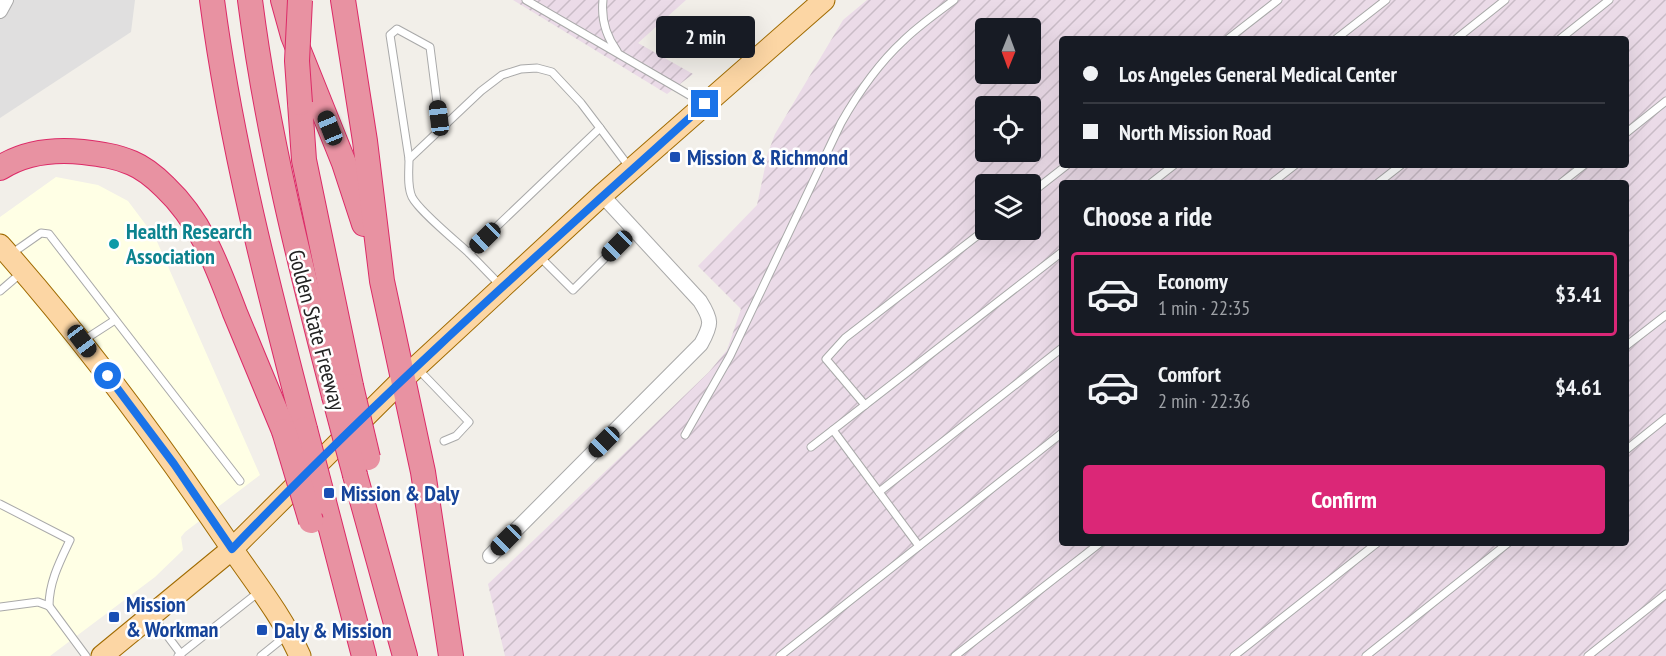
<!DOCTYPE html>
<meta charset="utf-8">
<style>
:root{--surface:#171b24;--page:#242831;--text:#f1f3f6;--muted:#9ea1a6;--line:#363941;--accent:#db2777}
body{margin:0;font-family:"PT Sans Narrow",sans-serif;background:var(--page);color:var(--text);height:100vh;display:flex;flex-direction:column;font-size:22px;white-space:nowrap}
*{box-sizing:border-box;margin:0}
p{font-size:20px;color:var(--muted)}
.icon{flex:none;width:33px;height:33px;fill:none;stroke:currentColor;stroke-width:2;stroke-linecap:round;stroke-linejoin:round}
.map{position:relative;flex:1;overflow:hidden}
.drawer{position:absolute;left:1059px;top:180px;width:570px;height:366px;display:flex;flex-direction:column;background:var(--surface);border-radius:6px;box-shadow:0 6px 24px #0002}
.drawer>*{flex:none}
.top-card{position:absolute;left:1059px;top:36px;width:570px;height:132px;border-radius:6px;box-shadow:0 6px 24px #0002;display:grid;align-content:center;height:132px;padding:0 24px;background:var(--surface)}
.needle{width:39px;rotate:181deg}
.buttons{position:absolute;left:975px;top:18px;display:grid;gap:12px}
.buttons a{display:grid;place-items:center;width:66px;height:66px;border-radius:6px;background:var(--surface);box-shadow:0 6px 24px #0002;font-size:30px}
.end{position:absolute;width:27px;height:27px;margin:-14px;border:8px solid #1a73e8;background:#fff;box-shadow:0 0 0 3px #fff}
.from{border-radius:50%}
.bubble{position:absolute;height:42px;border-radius:6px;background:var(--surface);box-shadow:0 6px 24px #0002;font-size:20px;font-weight:600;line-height:42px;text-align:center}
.car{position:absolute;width:18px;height:36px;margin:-18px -9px;border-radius:8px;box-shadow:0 0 4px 2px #0007;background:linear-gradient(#222 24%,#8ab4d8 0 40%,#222 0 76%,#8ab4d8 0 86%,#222 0)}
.top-card b{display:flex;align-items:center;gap:21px;height:57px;font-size:22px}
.top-card b+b{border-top:2px solid var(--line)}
.top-card i{width:15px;height:15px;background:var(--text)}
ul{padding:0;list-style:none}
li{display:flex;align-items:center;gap:18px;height:84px;margin:0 12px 9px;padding:0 12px;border:3px solid transparent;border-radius:6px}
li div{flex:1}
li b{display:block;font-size:22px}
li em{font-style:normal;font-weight:600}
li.current{border-color:var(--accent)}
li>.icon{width:54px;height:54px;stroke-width:1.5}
h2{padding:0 24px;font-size:27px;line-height:72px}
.button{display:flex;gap:12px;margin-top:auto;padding:12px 24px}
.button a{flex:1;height:69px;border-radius:6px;background:var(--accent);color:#fff;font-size:24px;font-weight:600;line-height:69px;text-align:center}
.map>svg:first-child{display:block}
</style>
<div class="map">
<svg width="1666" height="656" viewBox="0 0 1666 656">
<defs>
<pattern id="industrial-furrows" width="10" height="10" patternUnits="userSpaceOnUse" patternTransform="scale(1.5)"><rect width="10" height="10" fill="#ebdbe8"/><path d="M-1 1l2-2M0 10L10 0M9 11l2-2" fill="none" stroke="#c9bcc7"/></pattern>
</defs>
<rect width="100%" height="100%" fill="#f2efe9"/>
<!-- residential -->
<path fill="#e0dfdf" d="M0,0H135L131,32L0,118Z"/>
<!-- industrial -->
<g fill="url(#industrial-furrows)" fill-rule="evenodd">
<path d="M513,0H686L638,43L693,74L667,94Z"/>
<path d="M867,0H1666V656H505L488,584L709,372L727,350L741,309L698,266L757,205L768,153L775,134L843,20ZM986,28H1030V74H986ZM1062,39H1626V165H1062ZM986,106H1030V152H986ZM1062,183H1626V543H1062ZM986,184H1030V230H986Z"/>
</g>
<!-- education -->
<path fill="#ffffe5" d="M56,177L98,185L128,201L155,237L260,475L185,532L181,537L183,550L155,577L50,656H0V217Z"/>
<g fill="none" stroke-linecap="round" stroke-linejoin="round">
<defs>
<g id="service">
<path d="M526,0L703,103"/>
<path d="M603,0C601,19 606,36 617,51"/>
<path d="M1228,39L1278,0"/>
<path d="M1336,39L1386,0"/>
<path d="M1456,39L1505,0"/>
<path d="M1560,39L1609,0"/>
<path d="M1626,133L1666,101"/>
<path d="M409,159L390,35L397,29L430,47L439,118L446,125"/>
<path d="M1151,183L1174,165"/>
<path d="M1272,183L1295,165"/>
<path d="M1378,183L1401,165"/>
<path d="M1561,183L1584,165"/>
<path d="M1030,194L1067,165"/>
<path d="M469,253C456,241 419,211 412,197C407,186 409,171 409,159L481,91L502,75L521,69L537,68L552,72L581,103L600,128"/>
<path d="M11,254L41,233L49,234L240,481"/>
<path d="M540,257L573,290L634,229"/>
<path d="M501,286L469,253L600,128L630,168"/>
<path d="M0,291L21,273"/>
<path d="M84,340L115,320"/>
<path d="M1626,346L1666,315"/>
<path d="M418,369L469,422L456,436L444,441"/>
<path d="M865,405L826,359L845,338L986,229"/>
<path d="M833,430L919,546"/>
<path d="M685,435L730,356L841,123C858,93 877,65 903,41C918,26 937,13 954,0"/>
<path d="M811,447L1062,252"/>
<path d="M1626,450L1666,418"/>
<path d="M879,492L1062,348"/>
<path d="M0,504L70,540C60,561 49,582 49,606"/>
<path d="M0,607L38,602L49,606L86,656"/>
<path d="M154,618L181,654"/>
<path d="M178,656L260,591"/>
<path d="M261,656L287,635"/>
<path d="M780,656L1062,433"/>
<path d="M955,656L1100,543"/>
<path d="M1234,656L1377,543"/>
<path d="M1366,656L1508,543"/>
<path d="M1588,656L1666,594"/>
</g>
<g id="minor">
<path d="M0,11L6,0"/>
<path d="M490,556L701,344C712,324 712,320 700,301L602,195"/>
</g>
<g id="primary">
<path d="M0,245C82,337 155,436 224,537C250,576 281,613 300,656"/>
<path d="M102,656L232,549L402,380L602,195L824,0"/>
</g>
<g id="motorway">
<path d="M212,0C231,145 268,287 305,429"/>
<path d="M250,0C267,134 300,265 334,396"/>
<path d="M283,0L293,36L344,163L364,224"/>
<path d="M343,0L365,141L382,281L423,472L451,656"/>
<path d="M300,103L304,160L351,386"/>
<path d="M0,168C25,152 54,149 83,152C100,154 116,156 132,163C144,168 156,178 165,187C202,222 217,266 235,313C251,352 268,392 284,431"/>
<path d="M355,475L405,656"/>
<path d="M324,502L364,656"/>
</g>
</defs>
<!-- service casing -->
<use href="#service" stroke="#a9a9a9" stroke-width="9"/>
<!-- minor casing -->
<use href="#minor" stroke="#a9a9a9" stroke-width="16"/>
<!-- primary casing -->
<use href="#primary" stroke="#a06b00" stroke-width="23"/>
<!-- motorway casing -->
<use href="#motorway" stroke="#dc2a67" stroke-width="26"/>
<!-- service -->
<use href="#service" stroke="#fff" stroke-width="7"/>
<!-- minor -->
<use href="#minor" stroke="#fff" stroke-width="14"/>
<!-- primary -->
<use href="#primary" stroke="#fcd6a4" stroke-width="21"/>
<!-- motorway -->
<use href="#motorway" stroke="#e892a2" stroke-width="24"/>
<defs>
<g id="motorway-bridge">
<path d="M300,103L297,61L300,0"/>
<path d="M351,386L368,458"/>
<path d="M334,396L355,475"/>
<path d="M305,429L324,502"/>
<path d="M284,431L311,521"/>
</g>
</defs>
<!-- motorway-bridge casing -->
<use href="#motorway-bridge" stroke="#dc2a67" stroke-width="26" stroke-linecap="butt"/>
<!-- motorway-bridge -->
<use href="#motorway-bridge" stroke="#e892a2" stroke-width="24"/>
</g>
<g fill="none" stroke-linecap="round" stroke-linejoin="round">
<!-- route -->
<path stroke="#1a73e8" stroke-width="8" d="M108,376L174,464L232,549C381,393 544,249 705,104"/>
</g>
<!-- markers -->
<g fill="#1a4fb4" stroke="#fff" stroke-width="2">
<rect x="669" y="151" width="12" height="12" rx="3"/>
<rect x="323" y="487" width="12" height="12" rx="3"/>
<rect x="108" y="611" width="12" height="12" rx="3"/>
<rect x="256" y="624" width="12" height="12" rx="3"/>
</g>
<circle fill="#0f9aa8" stroke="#fff" stroke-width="2" cx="114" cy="244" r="6"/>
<g text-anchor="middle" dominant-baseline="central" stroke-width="5" stroke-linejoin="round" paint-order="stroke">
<!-- transit labels -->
<g font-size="22" font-weight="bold" fill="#164399" stroke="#fff" text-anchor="start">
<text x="687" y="157">Mission &amp; Richmond</text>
<text x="341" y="493">Mission &amp; Daly</text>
<text x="126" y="604">Mission<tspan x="126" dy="25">&amp; Workman</tspan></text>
<text x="274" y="630">Daly &amp; Mission</text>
</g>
<!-- culture labels -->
<g font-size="22" font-weight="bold" fill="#0d838f" stroke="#fff" text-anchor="start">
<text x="126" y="231">Health Research<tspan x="126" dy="25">Association</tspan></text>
</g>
<!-- street labels -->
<g font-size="22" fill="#222" stroke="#fff">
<text transform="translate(317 330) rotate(75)">Golden State Freeway</text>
</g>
</g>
</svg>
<div class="buttons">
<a><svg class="needle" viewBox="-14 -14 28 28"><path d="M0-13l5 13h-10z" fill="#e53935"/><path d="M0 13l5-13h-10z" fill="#9ea1a6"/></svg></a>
<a><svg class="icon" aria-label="locate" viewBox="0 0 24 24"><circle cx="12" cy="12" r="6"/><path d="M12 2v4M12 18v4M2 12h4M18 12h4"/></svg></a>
<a><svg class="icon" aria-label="layers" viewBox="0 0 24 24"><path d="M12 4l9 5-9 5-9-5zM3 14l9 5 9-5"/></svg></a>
</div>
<i class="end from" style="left:108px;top:376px"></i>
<i class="end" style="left:705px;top:104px"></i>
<div class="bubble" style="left:656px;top:16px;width:99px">2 min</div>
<i class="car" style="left:439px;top:118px;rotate:353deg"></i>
<i class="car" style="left:330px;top:128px;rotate:338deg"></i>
<i class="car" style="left:485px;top:238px;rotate:226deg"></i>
<i class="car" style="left:617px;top:246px;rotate:225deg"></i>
<i class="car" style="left:82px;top:341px;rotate:143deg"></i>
<i class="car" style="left:604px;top:442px;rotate:225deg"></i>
<i class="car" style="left:506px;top:540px;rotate:225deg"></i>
<div class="top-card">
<b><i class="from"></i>Los Angeles General Medical Center</b>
<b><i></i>North Mission Road</b>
</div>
<section class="drawer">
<h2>Choose a ride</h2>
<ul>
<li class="current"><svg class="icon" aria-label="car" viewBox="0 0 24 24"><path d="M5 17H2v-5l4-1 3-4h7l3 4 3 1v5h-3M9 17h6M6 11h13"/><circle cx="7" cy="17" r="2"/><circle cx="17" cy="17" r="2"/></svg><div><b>Economy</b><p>1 min · 22:35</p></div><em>$3.41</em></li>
<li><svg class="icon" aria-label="car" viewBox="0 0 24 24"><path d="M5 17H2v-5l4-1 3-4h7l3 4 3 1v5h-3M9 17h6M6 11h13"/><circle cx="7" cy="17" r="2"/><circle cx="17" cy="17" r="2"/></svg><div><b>Comfort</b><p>2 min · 22:36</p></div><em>$4.61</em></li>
</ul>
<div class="button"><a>Confirm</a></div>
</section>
</div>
